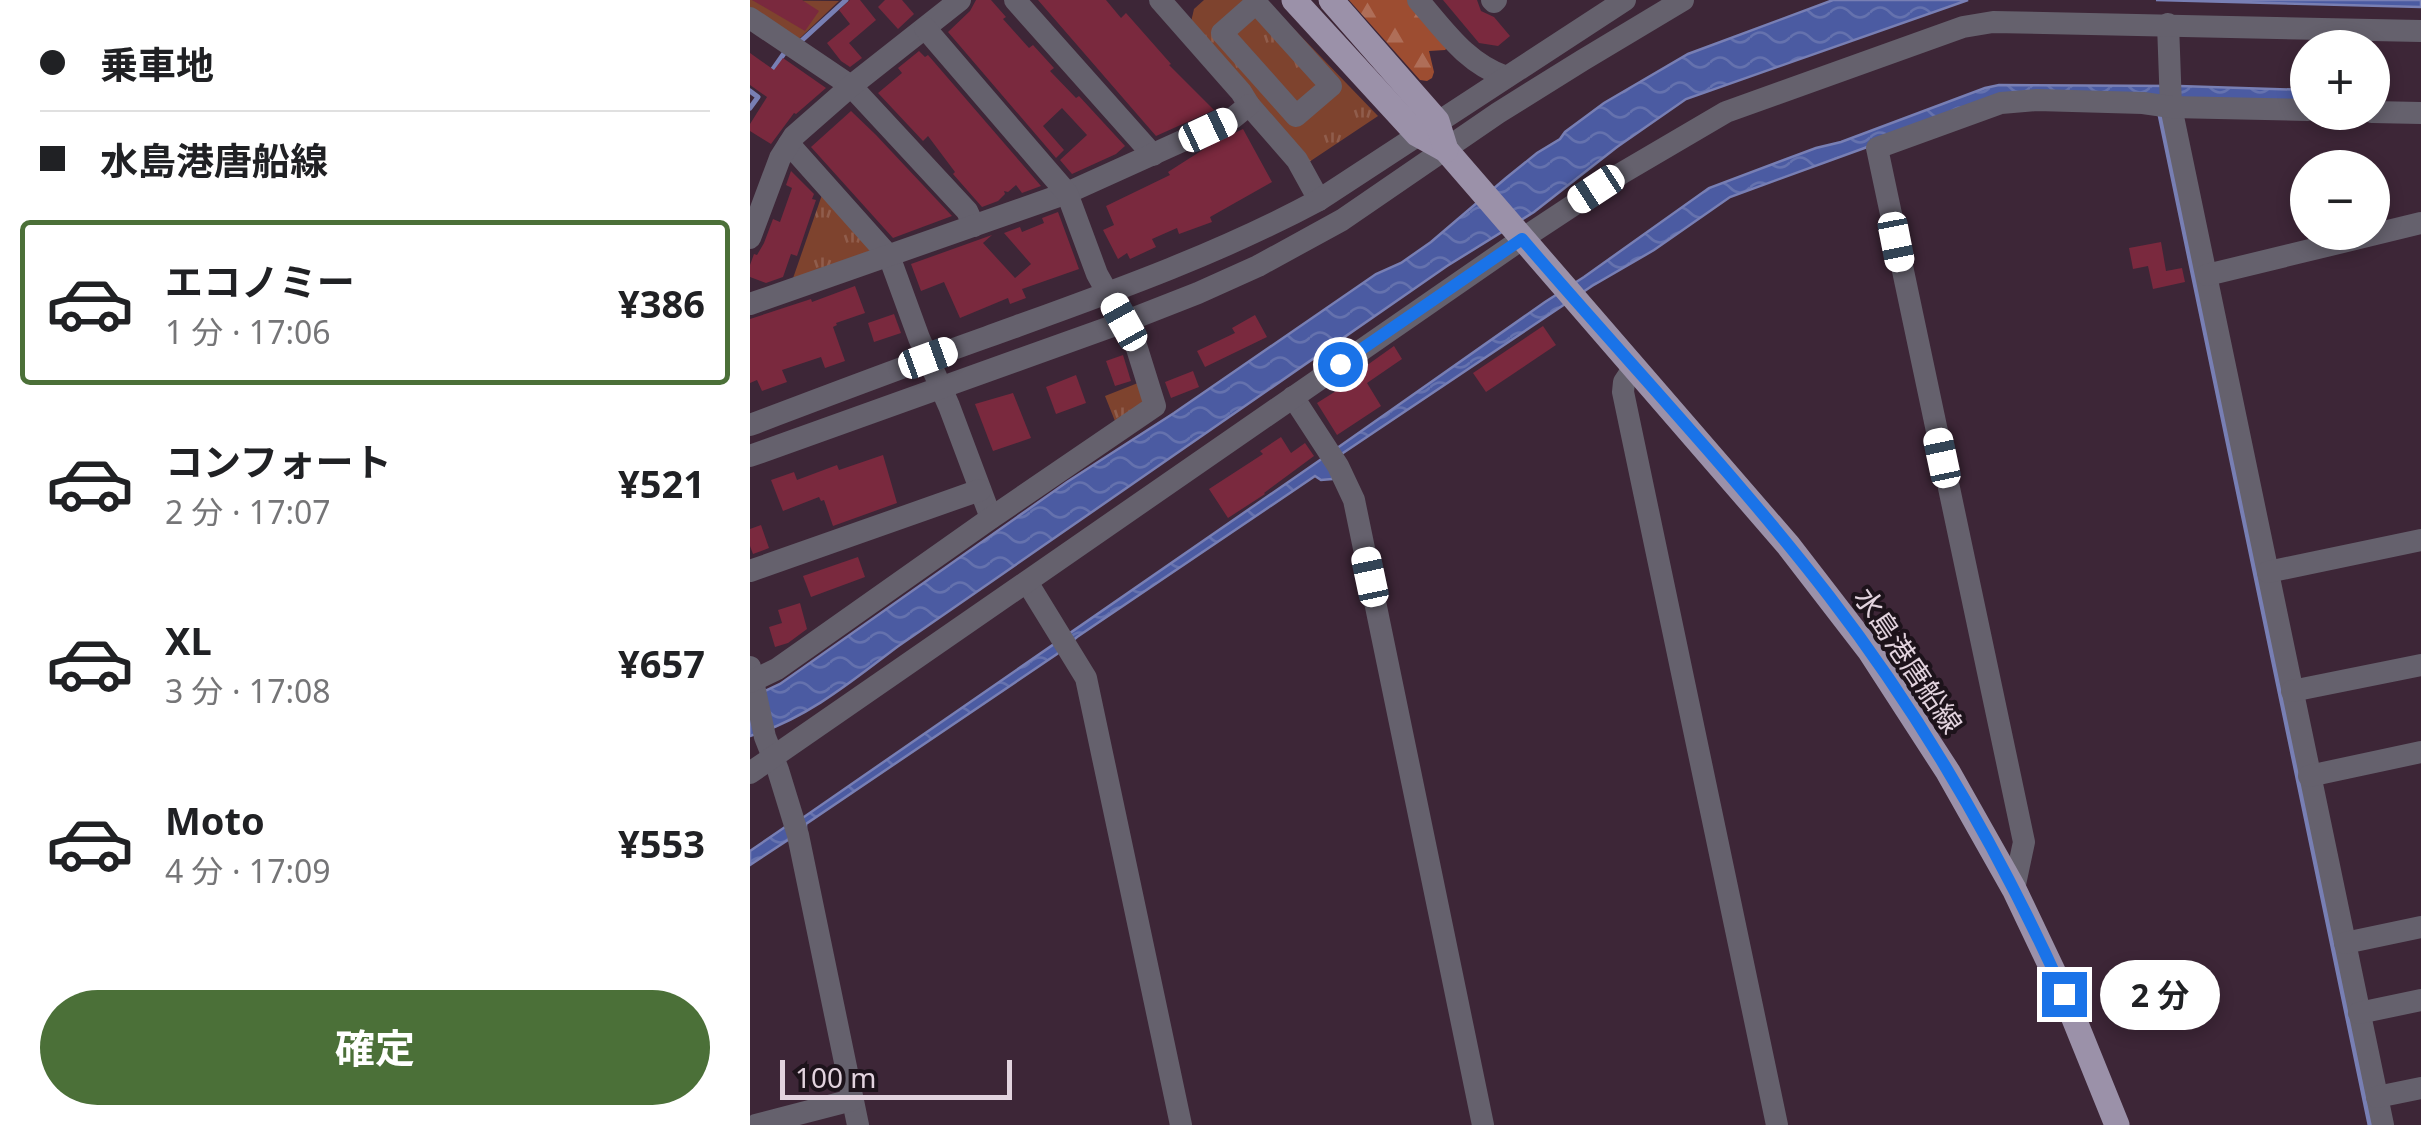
<!DOCTYPE html>
<html lang="ja">
<meta charset="utf-8">
<style>
:root{--surface:#fff;--page:#f2f2f2;--text:#202124;--muted:#757577;--line:#e0e0e0;--accent:#4b7038}
body{margin:0;font-family:"Noto Sans","Noto Sans JP",sans-serif;background:var(--page);color:var(--text);height:100vh;display:flex;flex-direction:column;font-size:38px;white-space:nowrap}
*{box-sizing:border-box;margin:0}
p{font-size:32px;color:var(--muted)}
.icon{flex:none;width:55px;height:55px;fill:none;stroke:currentColor;stroke-width:2;stroke-linecap:round;stroke-linejoin:round}
.map{position:relative;flex:1;overflow:hidden}
.side{display:flex;flex-direction:column;background:var(--surface);width:750px}
.side>*{flex:none}
.guide{display:grid;align-content:center;height:220px;padding:0 40px;background:var(--surface)}
.controls{position:absolute;left:1540px;top:30px;display:grid;gap:20px}
.controls a{display:grid;place-items:center;width:100px;height:100px;border-radius:50%;background:var(--surface);box-shadow:0 5px 15px #0003;font-size:50px}
.scale{position:absolute;left:30px;bottom:25px;width:232px;box-sizing:border-box;padding-left:10px;border:5px solid #e2d3de;border-top:0;font-size:28px;line-height:35px;white-space:nowrap;color:#e2d3de;-webkit-text-stroke:8px #1d131b;paint-order:stroke}
.end{position:absolute;width:45px;height:45px;margin:-22px;border:12px solid #1a73e8;background:#fff;box-shadow:0 0 0 5px #fff}
.from{border-radius:50%}
.bubble{position:absolute;height:70px;border-radius:35px;background:var(--surface);box-shadow:0 5px 15px #0003;font-size:32px;font-weight:700;line-height:70px;text-align:center}
.car{position:absolute;width:30px;height:60px;margin:-30px -15px;border-radius:12px;box-shadow:0 0 8px 2px #0007;background:linear-gradient(#fff 24%,#345 0 40%,#fff 0 76%,#345 0 86%,#fff 0)}
.guide b{display:flex;align-items:center;gap:35px;height:95px;font-size:38px}
.guide b+b{border-top:2px solid var(--line)}
.guide i{width:25px;height:25px;background:var(--text)}
ul{padding:0;list-style:none}
li{display:flex;align-items:center;gap:30px;height:165px;margin:0 20px 15px;padding:0 20px;border:5px solid transparent;border-radius:10px}
li div{flex:1}
li b{display:block;font-size:38px}
li em{font-style:normal;font-weight:700}
li.selected{border-color:var(--accent)}
li>.icon{width:90px;height:90px;stroke-width:1.5}
.action{display:flex;gap:20px;margin-top:auto;padding:20px 40px}
.action a{flex:1;height:115px;border-radius:60px;background:var(--accent);color:#fff;font-size:40px;font-weight:700;line-height:115px;text-align:center}
main{display:flex;flex:1;min-height:0}
.map>svg:first-child{display:block}
</style>
<main>
<section class="side">
<div class="guide">
<b><i class="from"></i>乗車地</b>
<b><i></i>水島港唐船線</b>
</div>
<ul>
<li class="selected"><svg class="icon" aria-label="car" viewBox="0 0 24 24"><path d="M5 17H2v-5l4-1 3-4h7l3 4 3 1v5h-3M9 17h6M6 11h13"/><circle cx="7" cy="17" r="2"/><circle cx="17" cy="17" r="2"/></svg><div><b>エコノミー</b><p>1 分 · 17:06</p></div><em>¥386</em></li>
<li><svg class="icon" aria-label="car" viewBox="0 0 24 24"><path d="M5 17H2v-5l4-1 3-4h7l3 4 3 1v5h-3M9 17h6M6 11h13"/><circle cx="7" cy="17" r="2"/><circle cx="17" cy="17" r="2"/></svg><div><b>コンフォート</b><p>2 分 · 17:07</p></div><em>¥521</em></li>
<li><svg class="icon" aria-label="car" viewBox="0 0 24 24"><path d="M5 17H2v-5l4-1 3-4h7l3 4 3 1v5h-3M9 17h6M6 11h13"/><circle cx="7" cy="17" r="2"/><circle cx="17" cy="17" r="2"/></svg><div><b>XL</b><p>3 分 · 17:08</p></div><em>¥657</em></li>
<li><svg class="icon" aria-label="car" viewBox="0 0 24 24"><path d="M5 17H2v-5l4-1 3-4h7l3 4 3 1v5h-3M9 17h6M6 11h13"/><circle cx="7" cy="17" r="2"/><circle cx="17" cy="17" r="2"/></svg><div><b>Moto</b><p>4 分 · 17:09</p></div><em>¥553</em></li>
</ul>
<div class="action"><a>確定</a></div>
</section>
<div class="map">
<svg width="1671" height="1125" viewBox="0 0 1671 1125">
<defs>
<pattern id="forest-firs" width="22" height="20" patternUnits="userSpaceOnUse" patternTransform="scale(2.5)"><rect width="22" height="20" fill="#9d4d31"/><path d="M5 1l3.5 6h-7zM16 11l3.5 6h-7z" fill="#af6e58"/></pattern>
<pattern id="park-tufts" width="24" height="20" patternUnits="userSpaceOnUse" patternTransform="scale(2.5)"><rect width="24" height="20" fill="#7e432e"/><path d="M3 7l-1-3M5 7V3M7 7l1-3M15 17l-1-3M17 17v-4M19 17l1-3" fill="none" stroke="#905d4c"/></pattern>
<pattern id="water-waves" width="16" height="10" patternUnits="userSpaceOnUse" patternTransform="scale(2.5)"><rect width="16" height="10" fill="#4b5ba2"/><path d="M0 5q4-4 8 0t8 0" fill="none" stroke="#6572ae"/></pattern>
</defs>
<rect width="100%" height="100%" fill="#3d2637"/>
<!-- green -->
<path fill="#7e432e" d="M0,0L89,1L49,39L0,10Z"/>
<!-- forest -->
<path fill="url(#forest-firs)" d="M599,0H662L701,44L695,50L679,51L684,72L682,78L677,81L670,80Z"/>
<!-- park -->
<g fill="url(#park-tufts)">
<path d="M454,0H516L628,116L556,164L441,22L444,9Z"/>
<path d="M73,192L124,249L41,284Z"/>
<path d="M393,381L399,401L367,426L355,396Z"/>
</g>
<!-- water -->
<g fill="url(#water-waves)" stroke="#787fb4" stroke-width="2.5">
<path d="M1083,0H1218L936,99L867,147L784,212L697,266L147,647C101,682 56,719 0,736V698L30,684L317,482L424,413L626,274L651,263L681,242L756,178L787,153L810,139L815,132L854,103L938,54Z"/>
<path d="M1406,0H1671V7Z"/>
<path d="M1249,85L1429,86L1557,90V104L1279,95L1120,146L980,197L904,250L842,286L590,455L582,479L571,480L565,476L327,637L307,654L56,824V828L0,865V851L35,827L54,817L573,458L795,302L834,277L959,188L1066,148L1091,142L1235,88Z"/>
</g>
<g fill="none" stroke-linecap="round" stroke-linejoin="round">
<!-- stream -->
<g stroke="#787fb4" stroke-width="5">
<path d="M49,43L96,0"/>
<path d="M21,72L35,52"/>
<path d="M0,91L8,97L0,108"/>
<path d="M1410,115L1620,1125"/>
</g>
</g>
<!-- building -->
<g fill="#7a293e">
<path d="M2,0H52L69,11L55,31Z"/>
<path d="M100,0H110L126,20L99,43L112,58L100,67L91,61L77,43L100,24L89,10Z"/>
<path d="M135,0H152L164,14L148,29L128,7Z"/>
<path d="M226,0H241L256,17L253,19L279,48L283,45L304,68L300,71L326,98L329,96L375,146L366,154L322,174L310,160L337,135L312,108L293,126L314,150L306,158L198,32L220,11Z"/>
<path d="M288,0H356L371,18L376,13L421,64L419,65L464,110L406,136Z"/>
<path d="M693,0H727L731,11L744,17L760,36L748,46L729,43Z"/>
<path d="M169,51L175,57L178,55L291,186L272,193L266,185L258,192L254,191L255,194L248,201L232,207L203,174L205,172L178,136L173,141L128,93L152,73L148,68Z"/>
<path d="M0,53L24,70L33,58L76,88L46,114L44,113L21,144L0,131V124L17,97L0,85Z"/>
<path d="M101,111L126,135L202,216L143,238L61,147Z"/>
<path d="M493,129L522,182L460,217L462,222L429,234L427,228L402,239L406,247L380,259L377,253L368,259L353,230L364,225L356,206L420,175L418,172L465,142Z"/>
<path d="M41,171L64,194L62,199L66,200L47,256L41,254L33,277L16,283L0,277V265L4,254L7,255L14,243L23,219L30,222L42,188L36,185Z"/>
<path d="M308,212L329,269L272,289L276,298L260,304L258,298L210,318L194,282L171,291L161,264L242,235L233,243L265,278L281,264L254,233L270,227L272,232L294,223L292,218Z"/>
<path d="M1411,242L1416,271L1432,268L1435,282L1403,289L1398,266L1383,269L1379,248Z"/>
<path d="M105,286L115,313L86,323L87,325L83,327L95,361L75,368L71,357L32,370L37,382L12,391L7,380L0,383V319L61,299L62,302Z"/>
<path d="M144,314L151,333L124,342L118,323Z"/>
<path d="M505,315L517,337L455,367L447,351L485,333L482,328Z"/>
<path d="M793,326L806,345L736,392L723,373Z"/>
<path d="M644,346L652,359L617,383L631,406L587,435L567,403L594,386L592,383Z"/>
<path d="M373,355L381,381L365,386L356,361Z"/>
<path d="M443,371L449,387L421,398L415,382Z"/>
<path d="M326,375L336,403L306,414L296,387Z"/>
<path d="M263,393L281,438L243,451L225,404Z"/>
<path d="M531,437L541,453L555,443L564,456L514,493L515,494L478,518L459,489L513,454L510,451Z"/>
<path d="M133,455L147,503L83,526L74,500L71,501L69,497L33,511L21,480L44,472L47,480L87,465L89,470Z"/>
<path d="M11,525L19,548L3,554L0,546V529Z"/>
<path d="M108,557L115,577L61,597L53,576Z"/>
<path d="M50,603L57,629L38,643L25,647L19,627L32,623L28,610Z"/>
</g>
<g fill="none" stroke-linecap="round" stroke-linejoin="round">
<!-- minor -->
<g stroke="#65616d" stroke-width="22">
<path d="M265,0L403,155"/>
<path d="M410,0L491,92L499,105L547,160L569,200"/>
<path d="M668,0C695,31 716,63 756,77"/>
<path d="M742,0L744,2L746,0"/>
<path d="M506,3L581,86L546,116L472,33Z"/>
<path d="M0,18L101,86L217,211L224,226"/>
<path d="M1418,24L1421,107L1633,1125"/>
<path d="M1622,112L1671,113"/>
<path d="M39,144L139,256L169,338L199,406L241,518"/>
<path d="M0,238L30,158L44,136L101,86L210,0"/>
<path d="M1457,275L1671,223"/>
<path d="M0,304L317,193L483,118L499,105"/>
<path d="M884,367L874,382L873,392L1027,1125"/>
<path d="M543,397L588,466L604,500L733,1125"/>
<path d="M0,425C79,395 158,365 237,337C350,296 463,257 569,200L875,0"/>
<path d="M0,456L374,322L448,293L508,266L592,220L748,113L833,60L933,0"/>
<path d="M0,571L230,490"/>
<path d="M1518,572L1671,540"/>
<path d="M277,582L336,678L431,1125"/>
<path d="M0,667L15,737L28,770L48,835L108,1125"/>
<path d="M0,682L27,669L241,518L405,406L385,342L347,274L317,193L175,28"/>
<path d="M1542,691L1671,665"/>
<path d="M0,773L772,239L872,173L976,112L1213,27L1243,22L1671,31"/>
<path d="M1559,776L1671,752"/>
<path d="M1264,889L1274,842L1127,148L1251,103L1287,100L1393,103L1421,107L1558,110"/>
<path d="M1595,943L1671,927"/>
<path d="M1609,1013L1671,1000"/>
<path d="M1627,1097L1671,1088"/>
<path d="M6,1125L102,1100"/>
</g>
<!-- major -->
<g stroke="#9b91a9" stroke-width="25">
<path d="M544,0L667,134L696,150L1038,545L1119,650L1198,772L1264,889L1314,994L1367,1125"/>
<path d="M581,0L687,121L696,150"/>
</g>
</g>
<g fill="none" stroke-linecap="round" stroke-linejoin="round">
<!-- route -->
<path stroke="#1a73e8" stroke-width="12" d="M590,364L772,239C874,358 983,472 1079,596C1173,718 1251,854 1314,994"/>
</g>
<g text-anchor="middle" dominant-baseline="central" stroke-width="8" stroke-linejoin="round" paint-order="stroke">
<!-- street labels -->
<g font-size="28" fill="#e2d3de" stroke="#1d131b">
<text transform="translate(1159 660) rotate(56)">水島港唐船線</text>
</g>
</g>
</svg>
<div class="controls">
<a>+</a>
<a>−</a>
</div>
<div class="scale">100 m</div>
<i class="end from" style="left:590px;top:364px"></i>
<i class="end" style="left:1314px;top:994px"></i>
<div class="bubble" style="left:1350px;top:960px;width:120px">2 分</div>
<i class="car" style="left:458px;top:130px;rotate:65deg"></i>
<i class="car" style="left:846px;top:189px;rotate:237deg"></i>
<i class="car" style="left:1146px;top:242px;rotate:169deg"></i>
<i class="car" style="left:374px;top:322px;rotate:331deg"></i>
<i class="car" style="left:178px;top:358px;rotate:70deg"></i>
<i class="car" style="left:1192px;top:458px;rotate:348deg"></i>
<i class="car" style="left:620px;top:577px;rotate:348deg"></i>
</div>
</main>
